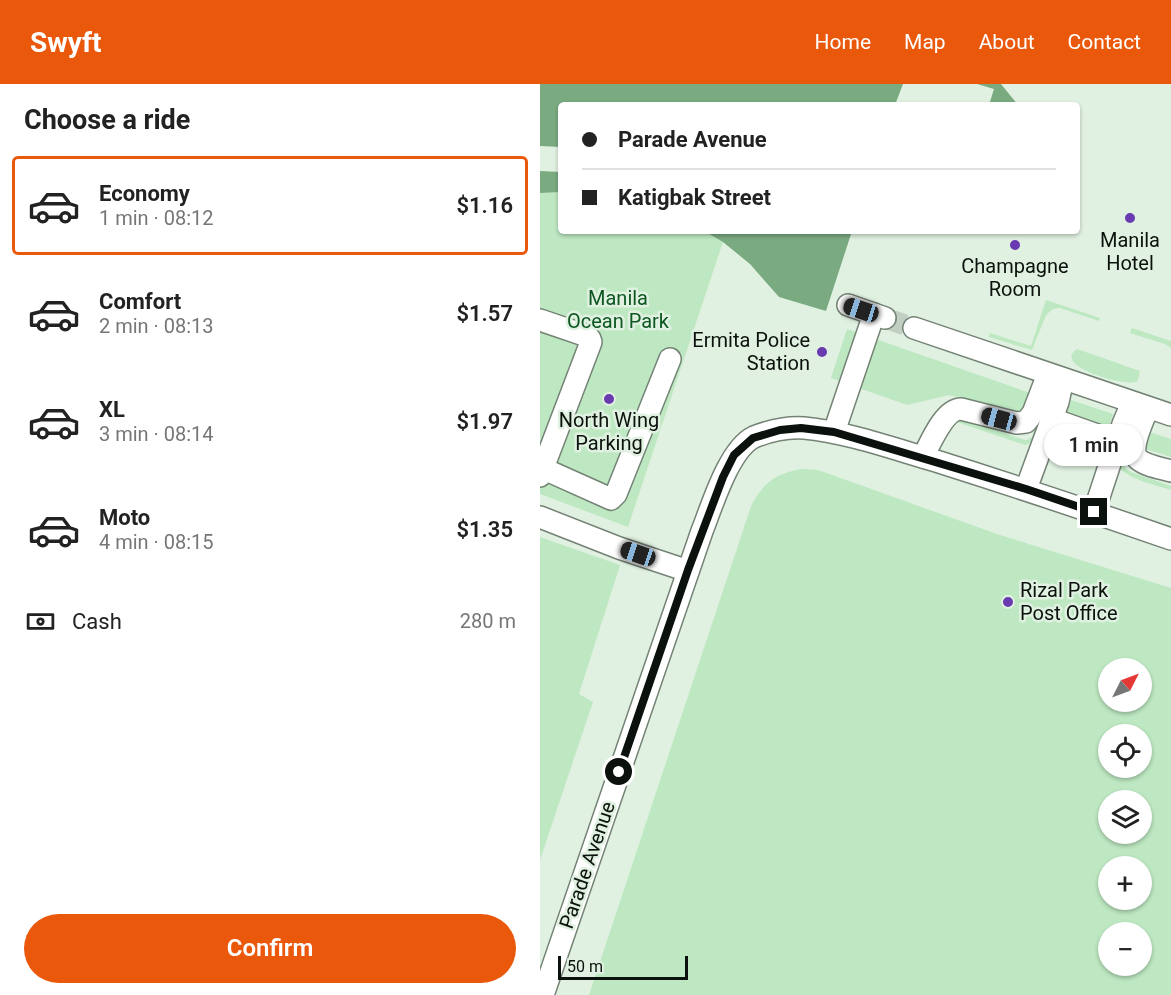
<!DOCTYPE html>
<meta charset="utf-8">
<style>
:root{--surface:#fff;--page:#f6f6f6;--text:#222;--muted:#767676;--line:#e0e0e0;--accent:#ea580c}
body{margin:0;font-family:Roboto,sans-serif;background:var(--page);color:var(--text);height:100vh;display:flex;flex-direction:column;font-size:22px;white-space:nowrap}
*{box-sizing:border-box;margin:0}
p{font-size:20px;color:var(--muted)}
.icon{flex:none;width:33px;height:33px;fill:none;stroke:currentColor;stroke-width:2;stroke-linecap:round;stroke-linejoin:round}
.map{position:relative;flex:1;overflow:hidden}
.sheet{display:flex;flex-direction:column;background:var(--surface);width:540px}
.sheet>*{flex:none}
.top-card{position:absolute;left:18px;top:18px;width:522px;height:132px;border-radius:6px;box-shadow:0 2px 4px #0004;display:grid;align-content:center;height:132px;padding:0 24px;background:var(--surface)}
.needle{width:39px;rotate:48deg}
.buttons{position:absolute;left:558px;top:574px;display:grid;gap:12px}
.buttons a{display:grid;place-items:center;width:54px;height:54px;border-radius:50%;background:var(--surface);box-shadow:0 2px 4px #0004;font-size:30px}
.scale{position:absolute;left:18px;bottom:15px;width:130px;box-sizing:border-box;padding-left:6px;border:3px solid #0b110c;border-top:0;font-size:16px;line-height:21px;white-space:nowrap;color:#0b110c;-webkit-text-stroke:4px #e0f1e1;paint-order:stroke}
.end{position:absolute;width:27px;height:27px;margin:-14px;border:8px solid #0b110c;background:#fff;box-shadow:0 0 0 3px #fff}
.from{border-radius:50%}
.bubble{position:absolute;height:42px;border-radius:21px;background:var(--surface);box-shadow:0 2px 4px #0004;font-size:20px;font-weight:600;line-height:42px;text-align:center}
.car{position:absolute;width:18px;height:36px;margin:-18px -9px;border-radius:8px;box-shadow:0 0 4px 2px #0007;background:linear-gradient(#222 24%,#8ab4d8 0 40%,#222 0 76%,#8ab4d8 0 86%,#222 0)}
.top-card b{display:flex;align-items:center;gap:21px;height:57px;font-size:22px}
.top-card b+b{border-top:2px solid var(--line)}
.top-card i{width:15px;height:15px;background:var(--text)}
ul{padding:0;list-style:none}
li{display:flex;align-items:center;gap:18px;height:99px;margin:0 12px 9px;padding:0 12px;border:3px solid transparent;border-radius:6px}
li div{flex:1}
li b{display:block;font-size:22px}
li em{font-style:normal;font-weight:600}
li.active{border-color:var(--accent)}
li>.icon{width:54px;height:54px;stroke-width:1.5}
h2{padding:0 24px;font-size:27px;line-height:72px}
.pay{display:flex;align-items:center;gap:15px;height:66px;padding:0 24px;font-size:22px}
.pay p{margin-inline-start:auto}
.cta{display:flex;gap:12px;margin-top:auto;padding:12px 24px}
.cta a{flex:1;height:69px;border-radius:36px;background:var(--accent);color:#fff;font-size:24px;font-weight:600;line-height:69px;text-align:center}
header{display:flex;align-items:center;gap:36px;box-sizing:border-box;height:84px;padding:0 30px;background:var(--accent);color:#fff}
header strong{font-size:28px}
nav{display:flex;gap:33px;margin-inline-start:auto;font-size:21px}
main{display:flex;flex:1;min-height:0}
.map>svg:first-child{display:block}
</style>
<header>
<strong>Swyft</strong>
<nav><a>Home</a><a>Map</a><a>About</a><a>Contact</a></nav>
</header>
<main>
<section class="sheet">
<h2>Choose a ride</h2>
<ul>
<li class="active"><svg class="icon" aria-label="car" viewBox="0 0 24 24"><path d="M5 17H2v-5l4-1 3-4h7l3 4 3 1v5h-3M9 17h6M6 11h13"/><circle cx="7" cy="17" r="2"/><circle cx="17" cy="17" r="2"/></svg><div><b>Economy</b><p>1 min · 08:12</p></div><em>$1.16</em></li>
<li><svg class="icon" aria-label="car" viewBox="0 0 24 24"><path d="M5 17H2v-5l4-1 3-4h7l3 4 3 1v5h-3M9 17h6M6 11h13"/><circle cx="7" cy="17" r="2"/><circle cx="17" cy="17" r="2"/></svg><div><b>Comfort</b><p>2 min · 08:13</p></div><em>$1.57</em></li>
<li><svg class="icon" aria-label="car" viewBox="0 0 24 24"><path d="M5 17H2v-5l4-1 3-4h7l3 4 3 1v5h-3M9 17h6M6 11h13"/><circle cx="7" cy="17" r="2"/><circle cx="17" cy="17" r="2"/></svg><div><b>XL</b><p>3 min · 08:14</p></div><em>$1.97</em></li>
<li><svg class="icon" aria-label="car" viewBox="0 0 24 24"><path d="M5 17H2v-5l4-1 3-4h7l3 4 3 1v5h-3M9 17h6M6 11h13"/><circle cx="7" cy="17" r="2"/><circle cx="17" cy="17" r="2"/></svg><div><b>Moto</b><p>4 min · 08:15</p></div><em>$1.35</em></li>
</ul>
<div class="pay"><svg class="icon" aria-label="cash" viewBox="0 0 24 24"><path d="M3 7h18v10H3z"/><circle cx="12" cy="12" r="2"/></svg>Cash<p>280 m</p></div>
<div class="cta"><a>Confirm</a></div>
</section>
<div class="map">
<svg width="631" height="911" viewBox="0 0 631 911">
<rect width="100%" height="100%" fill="#e0f1e1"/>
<!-- green -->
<g fill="#bde8c1" fill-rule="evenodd">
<path d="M21,108V147H164L183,158L88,443L0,410V109Z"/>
<path d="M506,216L560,234L559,237L520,224L513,225L506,231L492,266L449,253L450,249L491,262Z"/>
<path d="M592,244L631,257V264L625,260L590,249Z"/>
<path d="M307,245L493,310L483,328L470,327L409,311L367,321L291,294Z"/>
<path d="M537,265L600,287L598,296C597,297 596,298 595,298C584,302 511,282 537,265Z"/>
<path d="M531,316L573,330L566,350L525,335Z"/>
<path d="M413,332L485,356H487L492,353L498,335L502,336L493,358L485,361L411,336Z"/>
<path d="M522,345L563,359L559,380L550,377C550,373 551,371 548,368C543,364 530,361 525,362L520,368L512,365Z"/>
<path d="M606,347L631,355V373L603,364Z"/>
<path d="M582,364L587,366L583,380L586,385L591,388L631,402V406C616,401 585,395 578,381Z"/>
<path d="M261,385L278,386L457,450L631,504V911H49L211,422C224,398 235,390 261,385ZM568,585H602V618H568ZM568,651H602V684H568ZM568,717H602V750H568ZM568,783H602V816H568ZM568,849H602V882H568Z"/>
<path d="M0,453L80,481L39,610L53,618L0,776Z"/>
</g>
<!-- water -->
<g fill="#7aaa80">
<path d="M0,0H363L355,21H21V108L0,109Z"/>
<path d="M437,0H461L478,21H449L454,5Z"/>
<path d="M164,147H312L286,227L239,213L210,180L183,158Z"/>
</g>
<!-- pier -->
<path fill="#e0f1e1" d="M0,62L21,63V88L0,87Z"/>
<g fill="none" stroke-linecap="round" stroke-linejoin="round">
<!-- minor-tunnel -->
<path stroke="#c0cfc1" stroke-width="21" stroke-dasharray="21 10" stroke-linecap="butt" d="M345,234L374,244"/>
<defs>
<g id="minor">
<path d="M308,221L345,234"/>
<path d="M0,236L47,252L50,255L51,258L0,392"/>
<path d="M374,244L631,331"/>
<path d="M608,324C604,335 588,366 598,375C606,382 621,384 631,387"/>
<path d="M512,335L577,358"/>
<path d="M294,348L334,230"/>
<path d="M383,373C390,360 404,325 421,325L477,339L486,338L493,329L508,290"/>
<path d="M4,385L71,415L76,410L130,275"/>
<path d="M486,405L518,318L523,295"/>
<path d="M554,428L583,340L592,319"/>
<path d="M0,433L79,464L148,487"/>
<path d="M3,911L162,447C172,422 189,365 214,353C229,347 248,343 264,344C307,348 354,365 396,377C475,402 553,428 631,455"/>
</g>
</defs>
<!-- minor casing -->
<use href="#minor" stroke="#748375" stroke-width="24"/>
<!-- minor -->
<use href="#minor" stroke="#fff" stroke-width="21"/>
</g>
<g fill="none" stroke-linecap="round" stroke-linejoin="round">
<!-- route -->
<path stroke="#0b110c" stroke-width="8" d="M79,688L148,486L183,393L194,371L213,354L240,346L261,344L294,348L486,405L554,428"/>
</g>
<!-- markers -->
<g fill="#6a3ab1" stroke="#e0f1e1" stroke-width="2">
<circle cx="590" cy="134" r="6"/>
<circle cx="475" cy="161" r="6"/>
<circle cx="282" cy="268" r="6"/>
<circle cx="69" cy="315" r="6"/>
<circle cx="468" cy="518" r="6"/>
</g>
<g text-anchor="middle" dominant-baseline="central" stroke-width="5" stroke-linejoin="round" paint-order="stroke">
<!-- poi labels -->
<g font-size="20" fill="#0b110c" stroke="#e0f1e1">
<text x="590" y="156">Manila<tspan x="590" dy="23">Hotel</tspan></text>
<text x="475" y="182">Champagne<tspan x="475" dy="23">Room</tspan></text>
<text x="270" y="256" text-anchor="end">Ermita Police<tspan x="270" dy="23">Station</tspan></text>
<text x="69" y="336">North Wing<tspan x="69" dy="23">Parking</tspan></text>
<text x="480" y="506" text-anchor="start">Rizal Park<tspan x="480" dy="23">Post Office</tspan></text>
</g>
<!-- park labels -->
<g font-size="20" fill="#0d5722" stroke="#e0f1e1">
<text x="78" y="214">Manila<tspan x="78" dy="23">Ocean Park</tspan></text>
</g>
<!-- street labels -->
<g font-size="20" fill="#0b110c" stroke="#e0f1e1">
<text transform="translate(47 781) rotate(-71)">Parade Avenue</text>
</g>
</g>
</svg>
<div class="buttons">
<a><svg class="needle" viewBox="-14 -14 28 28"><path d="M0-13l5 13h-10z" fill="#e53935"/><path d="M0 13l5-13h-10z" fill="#767676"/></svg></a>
<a><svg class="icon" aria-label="locate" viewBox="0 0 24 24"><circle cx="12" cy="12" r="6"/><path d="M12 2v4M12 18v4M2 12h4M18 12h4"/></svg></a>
<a><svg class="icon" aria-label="layers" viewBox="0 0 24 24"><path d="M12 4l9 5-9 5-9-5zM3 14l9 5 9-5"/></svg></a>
<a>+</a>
<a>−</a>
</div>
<div class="scale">50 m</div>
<i class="end from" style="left:79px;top:688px"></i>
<i class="end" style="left:554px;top:428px"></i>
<div class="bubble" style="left:504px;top:340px;width:99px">1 min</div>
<i class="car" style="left:321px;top:226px;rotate:288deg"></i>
<i class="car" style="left:459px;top:335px;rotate:285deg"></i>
<i class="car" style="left:98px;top:470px;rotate:289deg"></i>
<div class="top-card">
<b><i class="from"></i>Parade Avenue</b>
<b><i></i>Katigbak Street</b>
</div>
</div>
</main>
